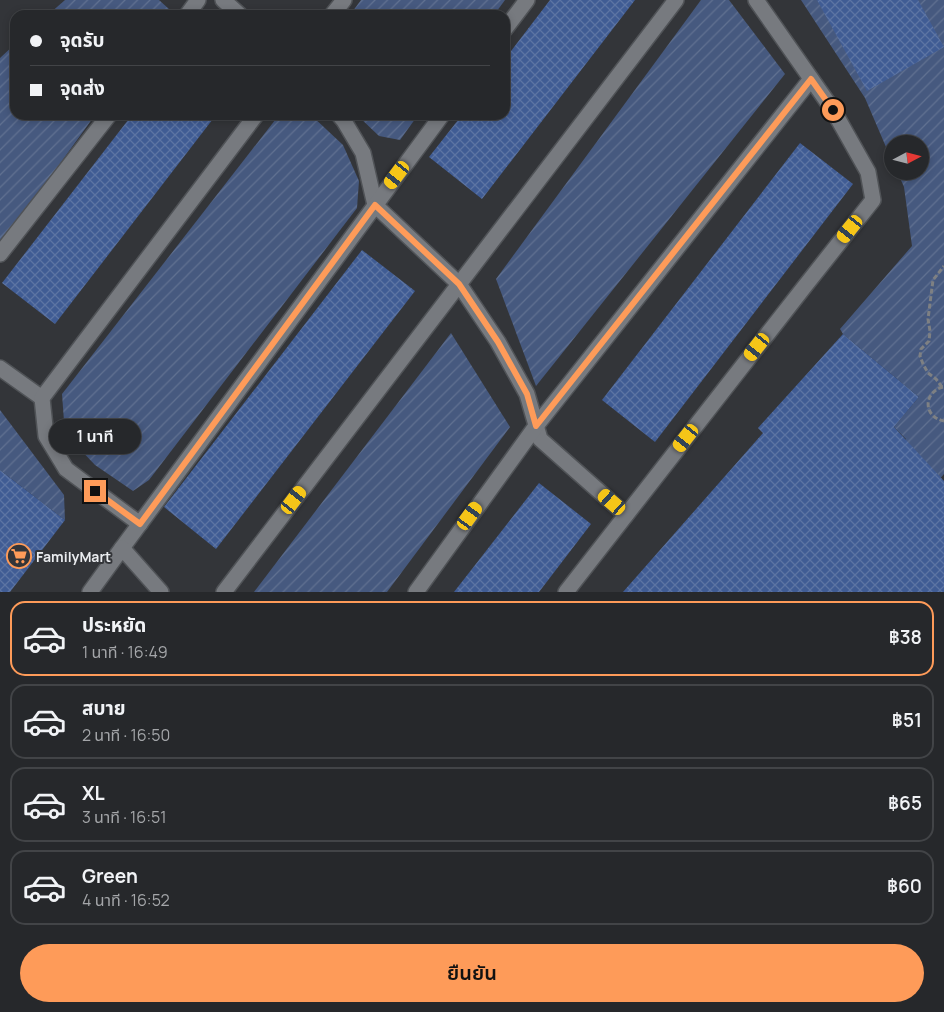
<!DOCTYPE html>
<html lang="th">
<meta charset="utf-8">
<style>
:root{--surface:#26282b;--page:#2e3033;--text:#f1f3f6;--muted:#a4a6a9;--line:#424447;--accent:#fe9b59}
body{margin:0;font-family:Manrope,"Noto Sans Thai",sans-serif;background:var(--page);color:var(--text);height:100vh;display:flex;flex-direction:column;font-size:19px;white-space:nowrap}
*{box-sizing:border-box;margin:0}
p{font-size:16px;color:var(--muted)}
.icon{flex:none;width:28px;height:28px;fill:none;stroke:currentColor;stroke-width:2;stroke-linecap:round;stroke-linejoin:round}
.map{position:relative;height:592px;overflow:hidden}
.details{display:flex;flex-direction:column;background:var(--surface);flex:1}
.details>*{flex:none}
.banner{position:absolute;left:10px;top:10px;width:500px;height:110px;border-radius:15px;box-shadow:0 2px 8px #0003,0 0 0 1px var(--line);display:grid;align-content:center;height:110px;padding:0 20px;background:var(--surface)}
.needle{width:32px;rotate:83deg}
.tools{position:absolute;left:884px;top:135px;display:grid;gap:10px}
.tools a{display:grid;place-items:center;width:45px;height:45px;border-radius:50%;background:var(--surface);box-shadow:0 2px 8px #0003,0 0 0 1px var(--line);font-size:25px}
.end{position:absolute;width:22px;height:22px;margin:-11px;border:6px solid #fe9b59;background:#111;box-shadow:0 0 0 2px #111}
.from{border-radius:50%}
.bubble{position:absolute;height:35px;border-radius:18px;background:var(--surface);box-shadow:0 2px 8px #0003,0 0 0 1px var(--line);font-size:16px;font-weight:600;line-height:35px;text-align:center}
.car{position:absolute;width:15px;height:30px;margin:-15px -8px;border-radius:6px;box-shadow:0 0 4px 1px #0007;background:linear-gradient(#f5c518 24%,#345 0 40%,#f5c518 0 76%,#345 0 86%,#f5c518 0)}
.banner b{display:flex;align-items:center;gap:18px;height:48px;font-size:19px}
.banner b+b{border-top:1px solid var(--line)}
.banner i{width:12px;height:12px;background:var(--text)}
ul{padding:9px 0 0;list-style:none}
li{display:flex;align-items:center;gap:15px;height:75px;margin:0 10px 8px;padding:0 10px;border:2px solid var(--line);border-radius:15px}
li div{flex:1}
li b{display:block;font-size:19px}
li em{font-style:normal;font-weight:600}
li.selected{border-color:var(--accent)}
li>.icon{width:45px;height:45px;stroke-width:1.5}
.button{display:flex;gap:10px;margin-top:auto;padding:10px 20px}
.button a{flex:1;height:58px;border-radius:30px;background:var(--accent);color:#111;font-size:20px;font-weight:600;line-height:58px;text-align:center}
.map>svg:first-child{display:block}
</style>
<div class="map">
<svg width="944" height="592" viewBox="0 0 944 592">
<defs>
<pattern id="garden-furrows" width="10" height="10" patternUnits="userSpaceOnUse" patternTransform="scale(1.25)"><rect width="10" height="10" fill="#46597f"/><path d="M-1 1l2-2M0 10L10 0M9 11l2-2" fill="none" stroke="#617191"/></pattern>
<pattern id="building-cross-hatch" width="8" height="8" patternUnits="userSpaceOnUse" patternTransform="scale(1.25)"><rect width="8" height="8" fill="#405c94"/><path d="M0 0l8 8M0 8l8-8" fill="none" stroke="#5c74a3"/></pattern>
</defs>
<rect width="100%" height="100%" fill="#333539"/>
<!-- garden -->
<g fill="url(#garden-furrows)">
<path d="M65,0H159L170,10L166,15H48Z"/>
<path d="M361,0H505L494,15H350Z"/>
<path d="M701,0H729L785,74L536,386L496,279Z"/>
<path d="M801,0H944V474L932,488L896,454L906,439L894,427L919,397L843,334L840,329L912,246L904,187L897,171H920V144H892V161L865,98Z"/>
<path d="M15,44V115H95L0,247V58Z"/>
<path d="M279,115H311L343,145L359,181L357,208L149,480L133,491L95,465L77,446L64,421L62,394Z"/>
<path d="M357,115H418L400,140L379,136Z"/>
<path d="M451,333L510,427L387,592H254Z"/>
<path d="M0,410L64,495L65,520L0,470Z"/>
</g>
<!-- building -->
<g fill="url(#building-cross-hatch)">
<path d="M550,0H635L482,199L429,157L462,115H505V59Z"/>
<path d="M817,0H918L944,47L867,91Z"/>
<path d="M132,115H216L55,324L2,283Z"/>
<path d="M800,143L853,184L655,442L602,400Z"/>
<path d="M362,250L415,291L216,549L164,507Z"/>
<path d="M843,334L919,397L894,427L944,481V592H623L763,433L758,428Z"/>
<path d="M0,470L65,520L10,592H0Z"/>
<path d="M539,483L591,524L539,592H454Z"/>
</g>
<g fill="none" stroke-linecap="round" stroke-linejoin="round">
<defs>
<g id="lane">
<path d="M223,0L240,15"/>
<path d="M187,15L198,0"/>
<path d="M332,15L344,0"/>
<path d="M505,29L527,0"/>
<path d="M339,115L344,121L363,153L375,205L459,284L498,342L527,394L540,439L626,515"/>
<path d="M0,254L109,115"/>
<path d="M0,368L42,398"/>
<path d="M140,524L66,469L46,436L42,398L256,115"/>
<path d="M122,548L442,115"/>
<path d="M90,592L122,548L161,592"/>
<path d="M224,592L676,0"/>
<path d="M416,592L536,426L811,79"/>
<path d="M566,592L805,286L873,200L868,172L833,110L756,0"/>
</g>
</defs>
<!-- lane casing -->
<use href="#lane" stroke="#505357" stroke-width="18"/>
<!-- path -->
<g stroke="#7e8083" stroke-width="3" stroke-dasharray="5 2.5" stroke-linecap="butt">
<path d="M942,387L936,379L928,373L923,364L920,356L921,349L929,341L930,331L928,319L933,280L944,266"/>
<path d="M943,387C923,392 923,417 944,421"/>
</g>
<!-- lane -->
<use href="#lane" stroke="#777a7f" stroke-width="15"/>
</g>
<g fill="none" stroke-linecap="round" stroke-linejoin="round">
<!-- route -->
<path stroke="#fe9b59" stroke-width="6" d="M95,491L140,524L375,205L459,284L498,342L527,394L536,426L811,79L833,110"/>
</g>
<!-- icons -->
<defs>
<symbol id="supermarket-ring" viewBox="-11 -11 22 22"><circle r="9.5" fill="#333539" stroke="#fe9b59" stroke-width="1.5"/><path d="M-6-5.5h2.5l.6 2H6L4.5 2H-2.5L-4.4-4H-6ZM-1.5 3.2a1.3 1.3 0 1 0 .1 0ZM3 3.2a1.3 1.3 0 1 0 .1 0Z" fill="#fe9b59"/></symbol>
</defs>
<g fill-rule="evenodd">
<use href="#supermarket-ring" x="5" y="542" width="28" height="28"/>
</g>
<g text-anchor="middle" dominant-baseline="central" stroke-width="4" stroke-linejoin="round" paint-order="stroke">
<!-- poi labels -->
<g font-size="14" font-weight="bold" fill="#eaecef" stroke="#333539" text-anchor="start">
<text x="36" y="556">FamilyMart</text>
</g>
</g>
</svg>
<div class="tools">
<a><svg class="needle" viewBox="-14 -14 28 28"><path d="M0-13l5 13h-10z" fill="#e53935"/><path d="M0 13l5-13h-10z" fill="#a4a6a9"/></svg></a>
</div>
<i class="end from" style="left:833px;top:110px"></i>
<i class="end" style="left:95px;top:491px"></i>
<div class="bubble" style="left:49px;top:419px;width:92px">1 นาที</div>
<i class="car" style="left:397px;top:175px;rotate:217deg"></i>
<i class="car" style="left:850px;top:229px;rotate:219deg"></i>
<i class="car" style="left:757px;top:347px;rotate:218deg"></i>
<i class="car" style="left:686px;top:438px;rotate:218deg"></i>
<i class="car" style="left:294px;top:500px;rotate:37deg"></i>
<i class="car" style="left:612px;top:502px;rotate:311deg"></i>
<i class="car" style="left:470px;top:516px;rotate:36deg"></i>
<div class="banner">
<b><i class="from"></i>จุดรับ</b>
<b><i></i>จุดส่ง</b>
</div>
</div>
<section class="details">
<ul>
<li class="selected"><svg class="icon" aria-label="car" viewBox="0 0 24 24"><path d="M5 17H2v-5l4-1 3-4h7l3 4 3 1v5h-3M9 17h6M6 11h13"/><circle cx="7" cy="17" r="2"/><circle cx="17" cy="17" r="2"/></svg><div><b>ประหยัด</b><p>1 นาที · 16:49</p></div><em>฿38</em></li>
<li><svg class="icon" aria-label="car" viewBox="0 0 24 24"><path d="M5 17H2v-5l4-1 3-4h7l3 4 3 1v5h-3M9 17h6M6 11h13"/><circle cx="7" cy="17" r="2"/><circle cx="17" cy="17" r="2"/></svg><div><b>สบาย</b><p>2 นาที · 16:50</p></div><em>฿51</em></li>
<li><svg class="icon" aria-label="car" viewBox="0 0 24 24"><path d="M5 17H2v-5l4-1 3-4h7l3 4 3 1v5h-3M9 17h6M6 11h13"/><circle cx="7" cy="17" r="2"/><circle cx="17" cy="17" r="2"/></svg><div><b>XL</b><p>3 นาที · 16:51</p></div><em>฿65</em></li>
<li><svg class="icon" aria-label="car" viewBox="0 0 24 24"><path d="M5 17H2v-5l4-1 3-4h7l3 4 3 1v5h-3M9 17h6M6 11h13"/><circle cx="7" cy="17" r="2"/><circle cx="17" cy="17" r="2"/></svg><div><b>Green</b><p>4 นาที · 16:52</p></div><em>฿60</em></li>
</ul>
<div class="button"><a>ยืนยัน</a></div>
</section>
